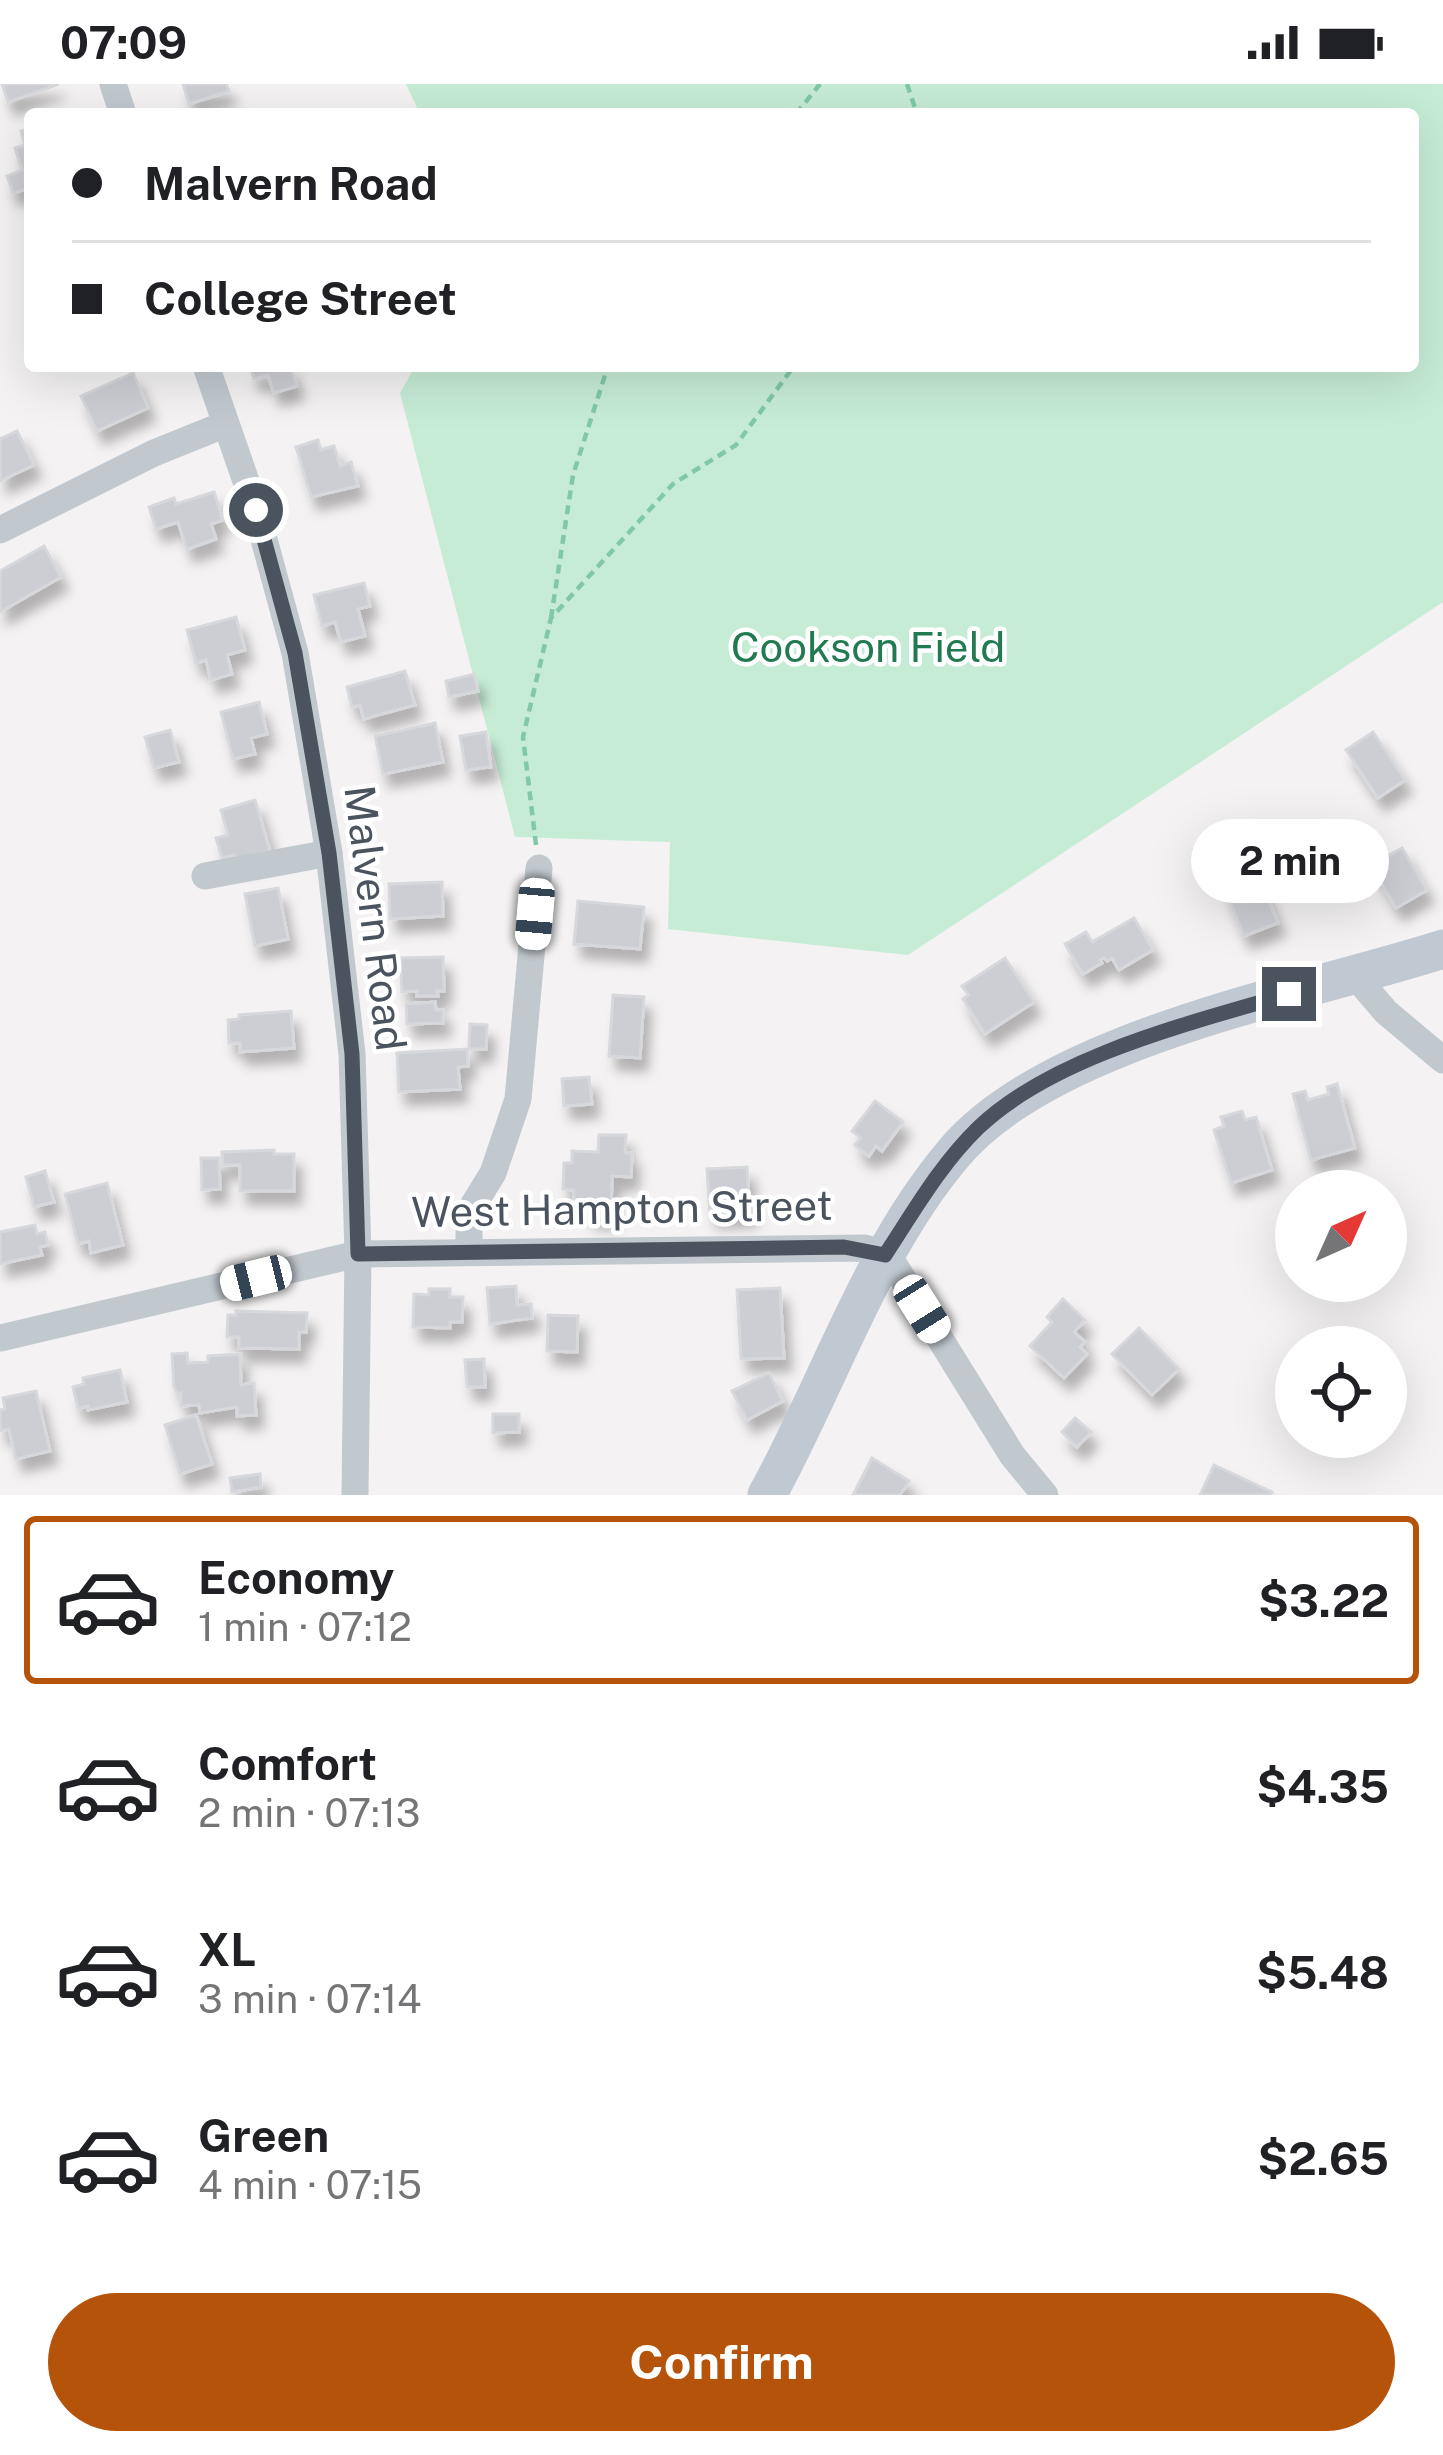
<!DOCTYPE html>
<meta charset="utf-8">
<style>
:root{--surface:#fff;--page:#f2f2f2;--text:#202124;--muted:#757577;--line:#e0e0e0;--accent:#b45309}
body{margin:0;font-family:"Public Sans",sans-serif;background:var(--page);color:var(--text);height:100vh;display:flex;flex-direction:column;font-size:45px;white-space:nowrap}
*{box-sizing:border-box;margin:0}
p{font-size:39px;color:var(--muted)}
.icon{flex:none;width:66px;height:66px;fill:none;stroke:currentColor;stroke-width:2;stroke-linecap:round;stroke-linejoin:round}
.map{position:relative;height:1411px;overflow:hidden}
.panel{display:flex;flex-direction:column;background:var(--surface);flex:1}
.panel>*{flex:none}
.top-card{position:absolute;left:24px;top:24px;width:1395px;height:264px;border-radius:12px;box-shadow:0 12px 48px #0002;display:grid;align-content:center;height:264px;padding:0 48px;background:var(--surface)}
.needle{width:78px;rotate:45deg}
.controls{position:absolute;left:1275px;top:1086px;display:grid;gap:24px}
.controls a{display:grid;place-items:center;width:132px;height:132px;border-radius:50%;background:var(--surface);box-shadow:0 12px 48px #0002;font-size:60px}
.end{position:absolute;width:54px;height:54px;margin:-27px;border:15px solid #4b545e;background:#fff;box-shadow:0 0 0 6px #fff}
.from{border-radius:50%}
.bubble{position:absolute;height:84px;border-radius:42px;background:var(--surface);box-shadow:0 12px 48px #0002;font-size:39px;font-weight:700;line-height:84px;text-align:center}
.car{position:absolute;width:36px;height:72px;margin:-36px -18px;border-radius:15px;box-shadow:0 0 9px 3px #0007;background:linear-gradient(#fff 24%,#345 0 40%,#fff 0 76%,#345 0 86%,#fff 0)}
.top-card b{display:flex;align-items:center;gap:42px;height:114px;font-size:45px}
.top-card b+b{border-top:3px solid var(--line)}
.top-card i{width:30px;height:30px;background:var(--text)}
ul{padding:21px 0 0;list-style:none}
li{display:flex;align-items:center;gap:36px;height:168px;margin:0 24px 18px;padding:0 24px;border:6px solid transparent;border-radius:12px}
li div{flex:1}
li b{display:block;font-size:45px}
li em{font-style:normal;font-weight:700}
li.on{border-color:var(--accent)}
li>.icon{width:108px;height:108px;stroke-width:1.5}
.primary-button{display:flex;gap:24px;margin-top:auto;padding:24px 48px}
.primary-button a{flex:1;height:138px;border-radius:72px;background:var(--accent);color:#fff;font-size:48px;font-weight:700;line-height:138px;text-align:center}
.status{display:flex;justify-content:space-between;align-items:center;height:84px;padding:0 60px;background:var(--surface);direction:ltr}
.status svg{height:33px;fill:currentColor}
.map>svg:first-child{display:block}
</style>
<div class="status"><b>07:09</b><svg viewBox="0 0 49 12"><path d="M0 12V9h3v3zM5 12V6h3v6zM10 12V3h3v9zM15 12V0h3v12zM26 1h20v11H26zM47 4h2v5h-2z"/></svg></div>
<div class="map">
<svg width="1443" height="1411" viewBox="0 0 1443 1411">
<defs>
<filter id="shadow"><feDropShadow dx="7" dy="13" stdDeviation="6" flood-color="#0004"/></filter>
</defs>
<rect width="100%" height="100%" fill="#f4f2f2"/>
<!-- green -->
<path fill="#c6ecd6" d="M406,0H1443V518L908,871L668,845L670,758L515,753L400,309L415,282H1413V30H420Z"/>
<!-- building -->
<g fill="#ccced4" stroke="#d6d8dc" stroke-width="3" filter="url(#shadow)">
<path d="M2,0H59L8,18Z"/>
<path d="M183,0H226L229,7L189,20Z"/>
<path d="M30,44V104L13,109L7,92L22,86L15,64L25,61L21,47Z"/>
<path d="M250,282H290L297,302L274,309L268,291L254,295Z"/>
<path d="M133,289L148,324L97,347L81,312Z"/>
<path d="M17,347L34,381L0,397V355Z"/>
<path d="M318,356L321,366L334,362L340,382L351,378L358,402L311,413L296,363Z"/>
<path d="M214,408L223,436L211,440L216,455L187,465L178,438L156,445L149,423L174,414L176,420Z"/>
<path d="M44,462L61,493L0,528V487Z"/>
<path d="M364,499L370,522L358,525L365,552L341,558L335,538L322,542L314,511Z"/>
<path d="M236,533L245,566L227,571L232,590L211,596L206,576L196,579L187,546Z"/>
<path d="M405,587L415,621L364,635L360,621L352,623L347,603Z"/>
<path d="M474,590L478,607L449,613L446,597Z"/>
<path d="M259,618L267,650L251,654L255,670L233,675L221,628Z"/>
<path d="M435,639L443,678L383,690L375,652Z"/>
<path d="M170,646L179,678L154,684L145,653Z"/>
<path d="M486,648L491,683L466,686L460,652Z"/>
<path d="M1373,648L1405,696L1378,714L1346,666Z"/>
<path d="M255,716L270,767L236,776L234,771L222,774L216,754L228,751L221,726Z"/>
<path d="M1382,764L1388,772L1402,764L1427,806L1396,824L1366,773Z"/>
<path d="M1255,785L1278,839L1244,852L1222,798Z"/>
<path d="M442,798L443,832L390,835L389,800Z"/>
<path d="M278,804L288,855L255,862L245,810Z"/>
<path d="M578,817L644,823L640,865L574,860Z"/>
<path d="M1134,834L1153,866L1119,886L1112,874L1107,877L1104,874L1100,876L1102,879L1083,890L1065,860L1086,848L1092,858Z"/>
<path d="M443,873L444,907H437L438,912H417V907L402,908L400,874Z"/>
<path d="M1005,874L1034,918L985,950L963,915L969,911L962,902Z"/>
<path d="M613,911L644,913L640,974L609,972Z"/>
<path d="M435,918L436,926H443V939L407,940L406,920Z"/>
<path d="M291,927L294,964L240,968V959H229L228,936L239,935V931Z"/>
<path d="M470,940L487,941L486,965H469Z"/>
<path d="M467,965L468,982L458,983L460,1005L399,1008L397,969Z"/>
<path d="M589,993L592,1020L564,1022L562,995Z"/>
<path d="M1337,1000L1355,1064L1311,1076L1293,1010L1305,1007L1308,1016L1329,1010L1327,1003Z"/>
<path d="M875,1017L903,1038L882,1067L876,1062L869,1072L855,1061L861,1054L852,1047Z"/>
<path d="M1242,1027L1245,1036L1256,1033L1272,1086L1231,1099L1214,1046L1224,1042L1221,1033Z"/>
<path d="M599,1051H626L625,1069H632L631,1093L612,1092L611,1132L588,1131V1121L574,1120V1106L563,1105L564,1079H572V1067L598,1068Z"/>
<path d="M274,1066V1070H294V1107H240V1081H223L222,1068Z"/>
<path d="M201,1074H219L220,1105L202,1106Z"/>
<path d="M747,1083L750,1129L710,1131L707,1085Z"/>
<path d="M45,1087L54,1118L34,1123L26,1093Z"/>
<path d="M107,1099L123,1161L91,1169L89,1157L78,1160L65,1110Z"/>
<path d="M35,1141L37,1150L45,1148L48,1161L40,1163L42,1171L0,1180V1148Z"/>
<path d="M516,1202L517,1221L531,1220L532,1234L490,1240L487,1204Z"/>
<path d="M780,1204L784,1274L741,1275L737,1206Z"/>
<path d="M429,1205H450V1213H463L462,1238H450V1244L413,1243L414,1210L429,1211Z"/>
<path d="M1063,1215L1085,1236L1074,1248L1085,1258L1080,1263L1087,1270L1064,1294L1030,1262L1052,1238L1047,1233Z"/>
<path d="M236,1227L307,1229L306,1248H299V1265L239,1264V1253H227L228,1231H236Z"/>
<path d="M548,1231L578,1232L577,1268L547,1267Z"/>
<path d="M1139,1244L1179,1285L1152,1311L1112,1270Z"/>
<path d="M187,1269L188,1279L208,1278V1272L240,1270L241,1301L254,1299L256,1331L237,1332V1323L200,1329L199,1321L181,1322V1309H177L174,1302L172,1270Z"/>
<path d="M484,1275L485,1303H467L465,1276Z"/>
<path d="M120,1286L127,1318L88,1326V1322L78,1324L73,1303L84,1300L83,1294Z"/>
<path d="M769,1289L783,1317L747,1336L732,1307Z"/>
<path d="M36,1307L50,1367L16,1375L9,1345L0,1347V1326L5,1325L3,1314Z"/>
<path d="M493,1330H519V1348L493,1349Z"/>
<path d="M196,1331L212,1380L180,1390L165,1341Z"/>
<path d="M1075,1334L1091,1348L1077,1363L1062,1348Z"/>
<path d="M872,1374L909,1397L900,1411H853Z"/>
<path d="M1214,1381L1272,1408L1270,1411H1200Z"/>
<path d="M260,1390L261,1403L232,1408L230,1394Z"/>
</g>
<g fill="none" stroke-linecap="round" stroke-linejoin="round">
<!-- path -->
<g stroke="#80c8a7" stroke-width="4.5" stroke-dasharray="9 6" stroke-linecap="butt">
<path d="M907,0L917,30"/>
<path d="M796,30L820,0"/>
<path d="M551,534L573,391L608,282"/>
<path d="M536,761L523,653L551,534L673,400L736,361L794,282"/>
</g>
<!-- street -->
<g stroke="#c1c9cf" stroke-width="27">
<path d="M113,0L123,30"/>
<path d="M206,282L256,426L295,569L329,769L352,970L358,1170L355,1411"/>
<path d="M0,446L154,369L226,340"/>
<path d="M205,792L329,769"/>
<path d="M1356,893L1386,928L1443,976"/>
<path d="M469,1166V1128L493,1089L518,1015L539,784"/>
<path d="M0,1254L358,1170L865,1164L885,1171L893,1179L1012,1371L1045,1411"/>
</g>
<!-- secondary -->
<path stroke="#c0c8d1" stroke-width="39" d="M767,1411C829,1299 870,1168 954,1069C1050,955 1302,910 1443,865"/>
</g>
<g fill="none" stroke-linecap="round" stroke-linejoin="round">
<!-- route -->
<path stroke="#4b545e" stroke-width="15" d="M256,426L295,569L329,769L352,970L358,1170L844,1163L885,1171C914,1127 940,1081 978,1044C1053,972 1191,939 1289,910"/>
</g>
<g text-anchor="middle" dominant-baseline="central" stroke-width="9" stroke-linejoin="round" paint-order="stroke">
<!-- park labels -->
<g font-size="42" fill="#217a50" stroke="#fff">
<text x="868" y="562">Cookson Field</text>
</g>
<!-- street labels -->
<g font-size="42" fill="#4b545e" stroke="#fff">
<text transform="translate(376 834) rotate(83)">Malvern Road</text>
<text transform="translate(622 1124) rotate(-1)">West Hampton Street</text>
</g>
</g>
</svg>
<div class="controls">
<a><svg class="needle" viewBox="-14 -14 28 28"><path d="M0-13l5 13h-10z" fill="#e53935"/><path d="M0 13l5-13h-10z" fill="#757577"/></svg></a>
<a><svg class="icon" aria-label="locate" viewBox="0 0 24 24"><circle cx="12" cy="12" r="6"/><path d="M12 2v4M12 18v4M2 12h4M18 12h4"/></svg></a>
</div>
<i class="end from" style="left:256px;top:426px"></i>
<i class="end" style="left:1289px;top:910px"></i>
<div class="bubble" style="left:1191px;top:735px;width:198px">2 min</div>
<i class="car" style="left:535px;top:830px;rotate:185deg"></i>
<i class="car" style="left:256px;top:1194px;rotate:256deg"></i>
<i class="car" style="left:922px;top:1225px;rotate:148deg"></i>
<div class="top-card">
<b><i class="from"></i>Malvern Road</b>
<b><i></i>College Street</b>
</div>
</div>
<section class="panel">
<ul>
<li class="on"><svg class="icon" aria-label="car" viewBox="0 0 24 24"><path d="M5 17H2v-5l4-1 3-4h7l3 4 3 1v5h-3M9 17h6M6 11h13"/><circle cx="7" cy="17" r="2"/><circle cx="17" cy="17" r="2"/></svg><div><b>Economy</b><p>1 min · 07:12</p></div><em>$3.22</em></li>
<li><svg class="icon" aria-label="car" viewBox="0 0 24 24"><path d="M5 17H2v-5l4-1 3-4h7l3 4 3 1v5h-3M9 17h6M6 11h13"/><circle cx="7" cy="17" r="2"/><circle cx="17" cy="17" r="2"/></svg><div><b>Comfort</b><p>2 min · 07:13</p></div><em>$4.35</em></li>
<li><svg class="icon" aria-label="car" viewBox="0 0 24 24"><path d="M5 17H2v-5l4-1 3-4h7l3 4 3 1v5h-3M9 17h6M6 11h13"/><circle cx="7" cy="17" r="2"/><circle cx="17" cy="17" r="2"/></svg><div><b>XL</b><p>3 min · 07:14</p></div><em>$5.48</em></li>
<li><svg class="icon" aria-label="car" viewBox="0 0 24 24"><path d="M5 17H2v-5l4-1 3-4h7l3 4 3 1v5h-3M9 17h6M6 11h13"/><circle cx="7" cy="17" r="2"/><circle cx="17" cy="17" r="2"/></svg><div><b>Green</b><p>4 min · 07:15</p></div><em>$2.65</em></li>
</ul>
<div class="primary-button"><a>Confirm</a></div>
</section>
